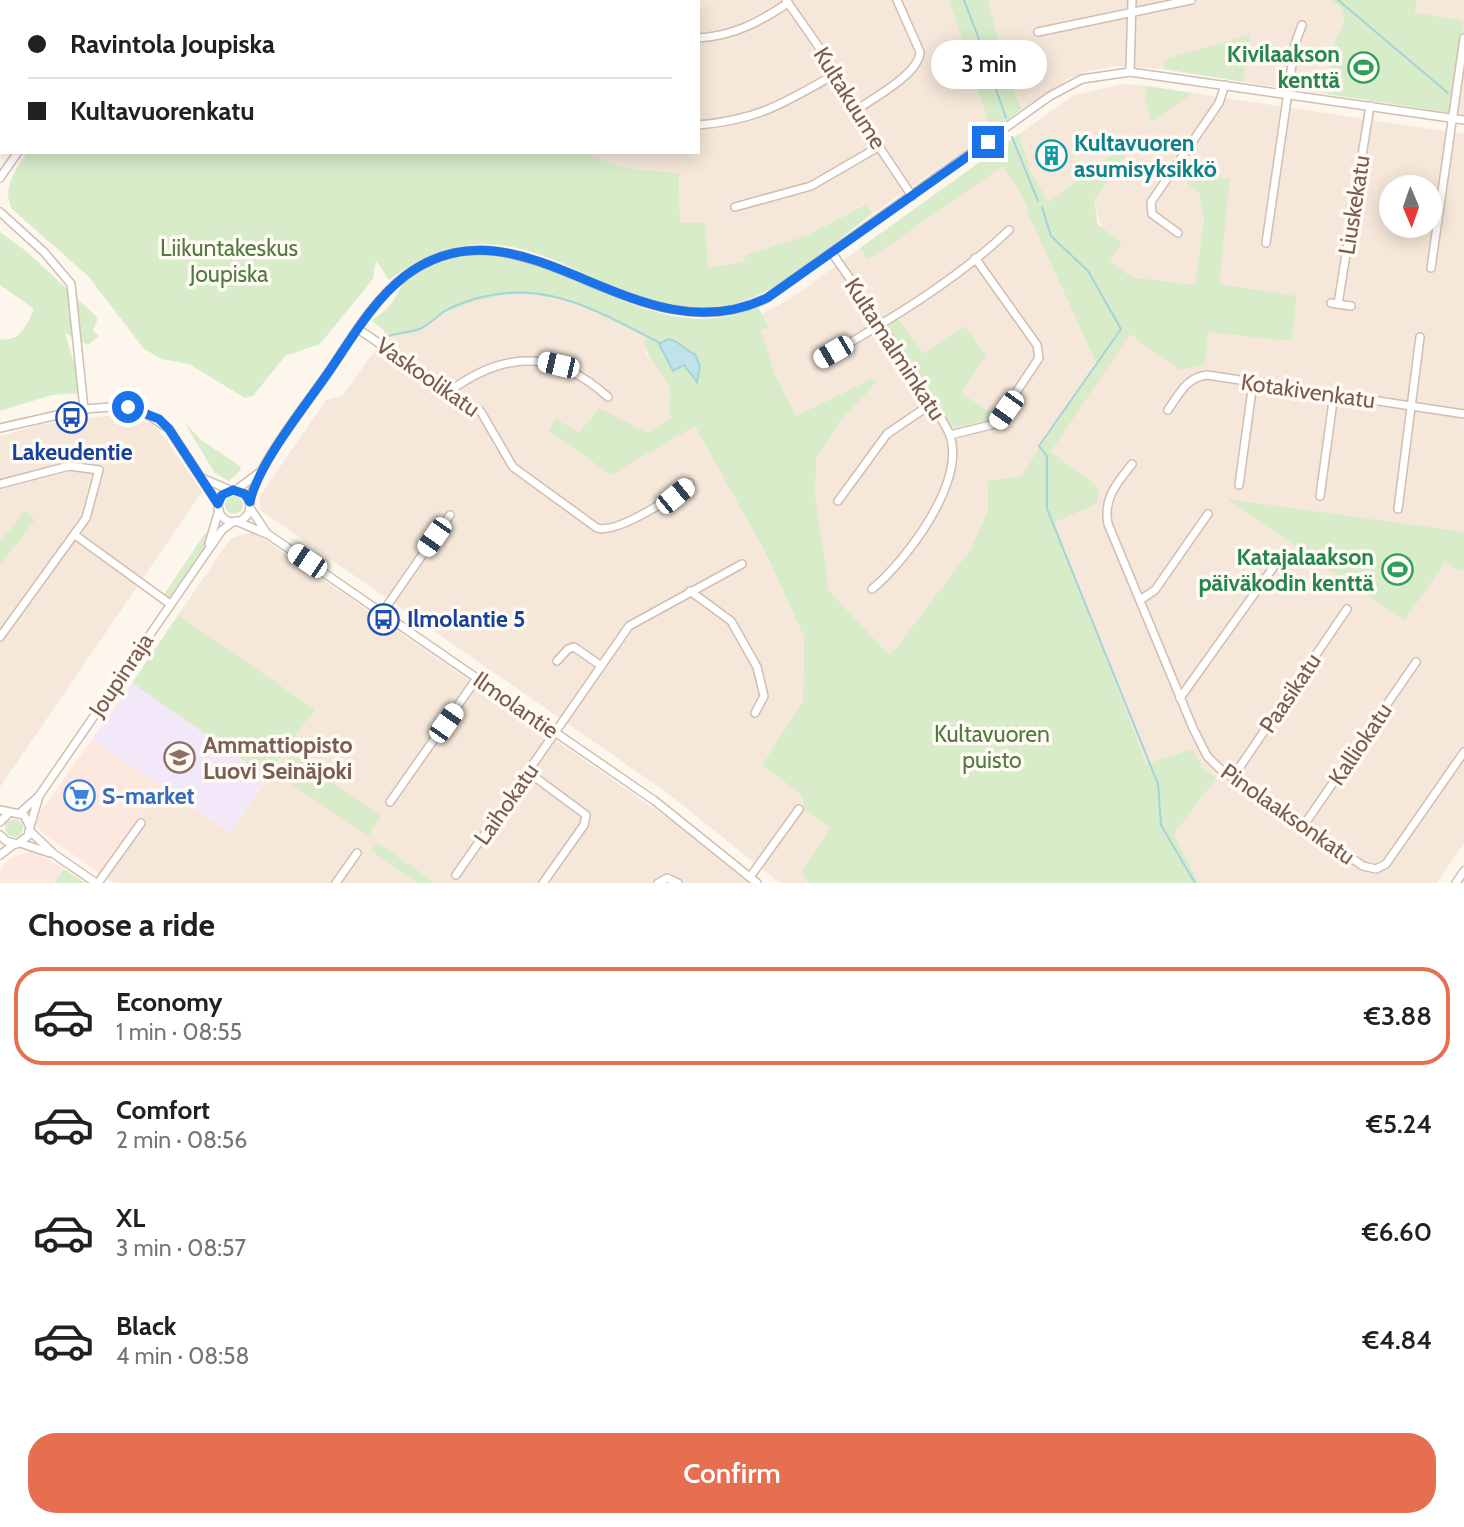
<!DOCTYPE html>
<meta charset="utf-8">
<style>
:root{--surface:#fff;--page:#f6f6f6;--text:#202124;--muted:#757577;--line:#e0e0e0;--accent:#e76f51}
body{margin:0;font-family:Cabin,sans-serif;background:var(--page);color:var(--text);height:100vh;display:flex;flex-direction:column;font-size:26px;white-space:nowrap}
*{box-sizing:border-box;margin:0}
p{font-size:23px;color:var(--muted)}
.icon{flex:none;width:38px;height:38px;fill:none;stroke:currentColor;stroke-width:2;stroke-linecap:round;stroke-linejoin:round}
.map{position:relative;height:883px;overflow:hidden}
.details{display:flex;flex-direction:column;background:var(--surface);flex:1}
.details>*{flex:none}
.hud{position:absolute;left:0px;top:0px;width:700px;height:154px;box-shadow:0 4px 18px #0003;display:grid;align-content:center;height:154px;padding:0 28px;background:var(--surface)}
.needle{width:46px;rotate:178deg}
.controls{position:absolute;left:1379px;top:175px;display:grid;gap:14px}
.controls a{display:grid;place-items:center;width:63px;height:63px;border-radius:50%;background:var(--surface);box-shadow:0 4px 18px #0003;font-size:35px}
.end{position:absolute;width:32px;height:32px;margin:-16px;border:9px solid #1a73e8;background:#fff;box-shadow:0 0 0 4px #fff}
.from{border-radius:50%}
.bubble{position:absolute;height:49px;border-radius:24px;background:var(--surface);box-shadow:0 4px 18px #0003;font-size:23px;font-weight:600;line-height:49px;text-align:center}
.car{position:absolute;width:21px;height:42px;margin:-21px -10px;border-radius:9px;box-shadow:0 0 5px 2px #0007;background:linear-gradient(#fff 24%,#345 0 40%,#fff 0 76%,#345 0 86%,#fff 0)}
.hud b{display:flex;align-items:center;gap:24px;height:66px;font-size:26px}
.hud b+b{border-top:2px solid var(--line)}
.hud i{width:18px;height:18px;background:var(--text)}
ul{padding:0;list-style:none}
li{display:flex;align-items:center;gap:21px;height:98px;margin:0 14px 10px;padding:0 14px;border:4px solid transparent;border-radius:28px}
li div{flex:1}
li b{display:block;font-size:26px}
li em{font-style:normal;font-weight:600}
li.on{border-color:var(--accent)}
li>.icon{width:63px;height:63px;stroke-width:1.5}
h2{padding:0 28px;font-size:32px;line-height:84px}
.cta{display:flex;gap:14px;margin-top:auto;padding:14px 28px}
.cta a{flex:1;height:80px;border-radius:28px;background:var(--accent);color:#fff;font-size:28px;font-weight:600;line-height:80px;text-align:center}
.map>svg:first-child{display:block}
</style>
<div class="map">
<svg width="1464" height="883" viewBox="0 0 1464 883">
<rect width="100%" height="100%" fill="#fdf6ec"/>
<!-- residential -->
<g fill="#f5e8da" fill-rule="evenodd">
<path d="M692,0H949L991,132L872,214L865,204L806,236L747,255L743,262L707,269L680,224L679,173L626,168L579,152H698V2H689Z"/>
<path d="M988,0H1331L1342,8L1344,22L1333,46L1327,94L1243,82L1250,36L1166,59L1163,69L1115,66L1090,71L1070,78L1022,109L1012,89Z"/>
<path d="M1417,0H1464V115L1451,113L1415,13Z"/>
<path d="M1123,84L1147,86L1145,100L1151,122L1193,93L1464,134V843L1437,883H1199L1174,834L1126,715L1055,521L1097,504L1051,452L1130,334L1208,332L1219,284L1206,180L1185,166L1199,193L1204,220L1196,285L1132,277L1110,262L1094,200L1134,143L1103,160L1049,203L1031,173L1019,134L1074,95ZM1391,187H1430V226H1391Z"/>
<path d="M1003,165L1027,205L1029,216L1096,363L1021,476L988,482V511L970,550L890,657L829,591L815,494V459L840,421L876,383L874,379L796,416L775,375L761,331L769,327L762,314L790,299L860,248L868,260Z"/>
<path d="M531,294L573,302L646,337V354L667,382L671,394L668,413L675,414L649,433L642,430L611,475L695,425L768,559L804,637L803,701L762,765L802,795L804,810L830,828L803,869L808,883H780L666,792L260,510V496L326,400L342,396L384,338L417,332L447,312L474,302L505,295Z"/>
<path d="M119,414L133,415L153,425L167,441L202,492L0,787V565L34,520L25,512L0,542V436L38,425Z"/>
<path d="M254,532L642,800L701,842L749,883H115L99,873L161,786L230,832L315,709L178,615L231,538Z"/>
</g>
<!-- commercial -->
<g fill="#fde8e0">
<path d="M92,739L161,786L99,873L40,831L37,824L40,813Z"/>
<path d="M34,851L64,869L54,883H0V871L9,858Z"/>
</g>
<!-- education -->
<path fill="#f3e8fa" d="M132,683L267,777L230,832L92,739Z"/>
<!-- green -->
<g fill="#d8ecc9">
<path d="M102,0H228L229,2H102Z"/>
<path d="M245,0H537L539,2H246Z"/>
<path d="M550,0H692L689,2Z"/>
<path d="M949,0H988L1012,89L1022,109L991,132Z"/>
<path d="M1331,0H1417L1415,13L1463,21L1451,113L1327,94L1333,46L1344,22L1342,8Z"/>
<path d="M1250,35L1243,82L1163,69L1165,59Z"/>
<path d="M1147,86L1193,93L1151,122L1145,100Z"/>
<path d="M1019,134L1031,173L1049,202L1103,160L1136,142L1094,200L1098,225L1122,242L1110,262L1132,277L1195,285L1204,220L1199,193L1178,175L1185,165L1206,180L1230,177L1219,284L1297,296L1291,341L1208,332L1205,364L1179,370L1130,334L1051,452L1099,488L1097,504L1055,522L1146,764L1193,749L1203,769L1216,778L1174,834L1199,883H808L802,870L830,828L804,810L802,795L762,765L803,701L804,637L768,558L695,426L611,475L548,430L556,419L579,433L599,408L648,433L674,415L668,414C669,407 671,398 670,391C665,370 643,361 645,337L573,302L531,294L505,295L474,302L447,312L417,332L384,338V330L372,321C378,315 387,310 392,303C398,294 400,284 410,277C504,213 587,303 679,317C706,322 732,317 758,307L769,327L761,331L775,375L796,416L874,378L876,383L840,421L816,459L815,494L829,591L890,656L970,550L988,511V481L1021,476L1096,363L1029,216L1027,205L1003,166L868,260L860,248Z"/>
<path d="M27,152H579L626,168L679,173L680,223H705L708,268L743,262L746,255L806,236L866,204L872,214C832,243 783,291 735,304C608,339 531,175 389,280L376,260L373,279L320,344L285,356L253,396L245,398L189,364L162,359L144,349L88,276L12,209C1,188 16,171 27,152Z"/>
<path d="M0,232L26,251L98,318L93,331L99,336L88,345L65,333L75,366L78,393L52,395L0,411V340C21,340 26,327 34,309L0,285Z"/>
<path d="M897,318L924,354L964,326L986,355L961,393L995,415L991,420L959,427L949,425L889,327Z"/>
<path d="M185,423L201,440L240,466L241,470L229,481L214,472Z"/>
<circle cx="234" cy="505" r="9"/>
<path d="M1227,499L1464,532V570L1460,568L1458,571L1445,562L1404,621Z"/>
<path d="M25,511L35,520L0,565V542Z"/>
<path d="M212,529L205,546L170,597L163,596L204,535Z"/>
<path d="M178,615L315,709L267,777L132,683Z"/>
<path d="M291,754L381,816L368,836L277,774Z"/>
<circle cx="14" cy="828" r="9"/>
<path d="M377,843L436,883H418L371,851Z"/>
<path d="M64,869L85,883H54Z"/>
</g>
<!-- water -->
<path fill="#bfe3e8" stroke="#a5d3da" stroke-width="2" d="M668,339C683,342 688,354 695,354L700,366L697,382L684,365L673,371L659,344Z"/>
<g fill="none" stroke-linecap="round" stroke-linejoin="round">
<!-- stream -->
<g stroke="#a5d3da" stroke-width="2">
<path d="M964,0L980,42"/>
<path d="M1338,0L1448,93"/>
<path d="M982,49L1006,118"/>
<path d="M1012,137L1038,201"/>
<path d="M1042,207L1051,236L1088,271L1121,329L1039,446L1047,456V509L1158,784L1161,825L1195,883"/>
<path d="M386,337C397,332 411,333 422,328C431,323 439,314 448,309C531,271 587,305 660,343"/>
</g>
<defs>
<g id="minor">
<path d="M786,0L837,73L855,111L912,196"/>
<path d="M94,2L95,0"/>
<path d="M1038,32L1191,0"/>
<path d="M698,38C734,36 759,22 788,3"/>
<path d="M1130,72L1132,0"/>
<path d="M0,92L2,94"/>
<path d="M855,111C873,98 919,74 920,52L897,0"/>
<path d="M698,125C759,120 786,102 837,73"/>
<path d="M0,178L18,152"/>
<path d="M735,207L811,186L880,146"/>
<path d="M0,212L44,252L71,284L84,409"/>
<path d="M1178,233L1152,214L1151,202L1219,103L1225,85"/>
<path d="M1266,243L1295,44L1302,25"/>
<path d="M832,253C863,297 893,341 921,387C929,402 942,417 949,433C968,480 906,561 872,589"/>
<path d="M1431,268L1464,38"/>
<path d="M1331,303L1351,306"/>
<path d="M1338,304L1370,106"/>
<path d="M358,329L481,412L513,467L597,528C618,534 673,497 690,483"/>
<path d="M820,360C883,324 956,281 1009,230"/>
<path d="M450,391C506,350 556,350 608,397"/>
<path d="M1168,410C1179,394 1187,377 1207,375L1464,414"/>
<path d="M0,428L84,409L112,407L142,411L169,429L218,504"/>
<path d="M950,435L995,424L1039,358L1037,345L975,258"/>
<path d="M1132,464C1117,483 1103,498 1108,524L1193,728L1207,756L1219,768L1363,866L1376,869L1386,864L1464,752"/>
<path d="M202,478L230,490"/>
<path d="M0,484L69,466L99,470L86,518L0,637"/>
<path d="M1239,485L1253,383"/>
<path d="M236,490L260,472"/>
<circle cx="234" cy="506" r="16"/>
<path d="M1320,496L1334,394"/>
<path d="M838,501L887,434L931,404"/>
<path d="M249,502C258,462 308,403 332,367C353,336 374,299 405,276C522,187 634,362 767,298L1050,96L1082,79L1130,72L1464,120"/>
<path d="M250,508L266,532"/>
<path d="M1398,509L1420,337"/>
<path d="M236,521L269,535L655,801L757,883"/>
<path d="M75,535L170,604"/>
<path d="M209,544L219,510"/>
<path d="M690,591L731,621L757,667L764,696L755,713"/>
<path d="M1140,600L1155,590L1208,514"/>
<path d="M382,613L450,515"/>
<path d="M557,661L568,649L574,647L600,665"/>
<path d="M1180,698L1277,562"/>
<path d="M528,772L586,815L584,825L543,883"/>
<path d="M1233,777L1347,609"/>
<path d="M390,802L477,678"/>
<path d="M0,810L24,815L30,827L28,836L17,844L6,841L0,835"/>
<path d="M20,813L39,796"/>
<path d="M0,822L9,813"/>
<path d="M1304,825L1416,662"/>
<path d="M30,827L39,796L222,530L233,522"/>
<path d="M30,831L54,854L96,883"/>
<path d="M20,843L50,853"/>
<path d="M0,855L13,845"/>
<path d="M456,875L629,626L742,564"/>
<path d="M750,877L799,809"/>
<path d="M98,883L141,823"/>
<path d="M336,883L357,853"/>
<path d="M658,883L667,878L678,883"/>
<path d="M1456,883L1464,871"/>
</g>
</defs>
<!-- minor casing -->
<use href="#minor" stroke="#d1beb0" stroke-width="10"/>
<!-- minor -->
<use href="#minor" stroke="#fff" stroke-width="7"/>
</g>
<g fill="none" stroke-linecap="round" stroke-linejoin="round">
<!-- route -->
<path stroke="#1a73e8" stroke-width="9" d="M128,407L159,419L169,429L218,504L222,495L233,490L245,494L250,502C258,463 308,403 332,367C353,336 375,299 405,276C523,187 634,362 767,298L988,142"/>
</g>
<!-- icons -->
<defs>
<symbol id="stadium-ring" viewBox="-11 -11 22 22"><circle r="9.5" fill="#fffaf3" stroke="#2e9e5b" stroke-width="1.5"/><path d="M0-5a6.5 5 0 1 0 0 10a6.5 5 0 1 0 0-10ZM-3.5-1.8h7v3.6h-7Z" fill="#2e9e5b"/></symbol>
<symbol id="building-ring" viewBox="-11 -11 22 22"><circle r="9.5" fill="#fffaf3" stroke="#0f9aa8" stroke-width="1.5"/><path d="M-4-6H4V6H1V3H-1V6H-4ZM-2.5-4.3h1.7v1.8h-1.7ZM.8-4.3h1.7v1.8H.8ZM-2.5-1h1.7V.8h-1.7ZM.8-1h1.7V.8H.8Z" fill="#0f9aa8"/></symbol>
<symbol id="bus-ring" viewBox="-11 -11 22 22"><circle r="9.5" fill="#fffaf3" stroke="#1a4fb4" stroke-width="1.5"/><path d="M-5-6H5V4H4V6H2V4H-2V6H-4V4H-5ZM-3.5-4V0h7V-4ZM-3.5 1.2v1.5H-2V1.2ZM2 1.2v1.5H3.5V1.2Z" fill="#1a4fb4"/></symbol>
<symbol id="school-ring" viewBox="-11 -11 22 22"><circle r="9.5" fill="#fffaf3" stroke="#8d6e63" stroke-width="1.5"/><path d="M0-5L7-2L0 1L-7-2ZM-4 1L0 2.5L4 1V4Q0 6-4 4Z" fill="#8d6e63"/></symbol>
<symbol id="supermarket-ring" viewBox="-11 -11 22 22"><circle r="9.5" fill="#fffaf3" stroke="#3f7fe0" stroke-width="1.5"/><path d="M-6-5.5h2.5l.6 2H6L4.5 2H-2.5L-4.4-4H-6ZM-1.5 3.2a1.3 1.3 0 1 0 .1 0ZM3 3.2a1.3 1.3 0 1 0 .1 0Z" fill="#3f7fe0"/></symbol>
</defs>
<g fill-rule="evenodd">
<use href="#stadium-ring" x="1346" y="50" width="35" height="35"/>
<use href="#building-ring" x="1034" y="138" width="35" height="35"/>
<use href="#bus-ring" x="54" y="400" width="35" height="35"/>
<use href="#stadium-ring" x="1380" y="552" width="35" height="35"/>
<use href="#bus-ring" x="366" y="602" width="35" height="35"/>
<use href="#school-ring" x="162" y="740" width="35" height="35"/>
<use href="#supermarket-ring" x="62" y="778" width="35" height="35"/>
</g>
<g text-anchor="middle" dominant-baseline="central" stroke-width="7" stroke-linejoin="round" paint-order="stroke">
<!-- leisure labels -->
<g font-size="23" font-weight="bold" fill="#27864d" stroke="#fffaf3" text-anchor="end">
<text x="1340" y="54">Kivilaakson<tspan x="1340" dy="26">kenttä</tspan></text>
<text x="1374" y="557">Katajalaakson<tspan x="1374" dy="26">päiväkodin kenttä</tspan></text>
</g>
<!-- street labels -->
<g font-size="23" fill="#7a5c4d" stroke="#fffaf3">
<text transform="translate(850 98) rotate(58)">Kultakuume</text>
<text transform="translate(1354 205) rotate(-81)">Liuskekatu</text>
<text transform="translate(895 349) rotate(57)">Kultamalminkatu</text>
<text transform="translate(428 377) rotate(35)">Vaskoolikatu</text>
<text transform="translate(1308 391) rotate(8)">Kotakivenkatu</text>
<text transform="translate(121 675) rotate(-56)">Joupinraja</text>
<text transform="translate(1290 693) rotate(-56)">Paasikatu</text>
<text transform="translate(516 705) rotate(35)">Ilmolantie</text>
<text transform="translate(1360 744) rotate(-56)">Kalliokatu</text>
<text transform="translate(506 804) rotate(-55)">Laihokatu</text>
<text transform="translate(1288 814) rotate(35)">Pinolaaksonkatu</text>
</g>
<!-- culture labels -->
<g font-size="23" font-weight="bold" fill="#0d838f" stroke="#fffaf3" text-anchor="start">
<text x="1074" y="143">Kultavuoren<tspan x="1074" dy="26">asumisyksikkö</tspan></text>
</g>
<!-- park labels -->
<g font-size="23" fill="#537a41" stroke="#fffaf3">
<text x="229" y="248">Liikuntakeskus<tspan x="229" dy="26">Joupiska</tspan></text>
<text x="992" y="734">Kultavuoren<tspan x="992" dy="26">puisto</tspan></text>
</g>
<!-- transit labels -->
<g font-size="23" font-weight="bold" fill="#164399" stroke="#fffaf3">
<text x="72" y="452">Lakeudentie</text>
<text x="407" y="619" text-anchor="start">Ilmolantie 5</text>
</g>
<!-- education labels -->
<g font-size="23" font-weight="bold" fill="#785e54" stroke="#fffaf3" text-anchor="start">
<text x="203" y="745">Ammattiopisto<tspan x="203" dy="26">Luovi Seinäjoki</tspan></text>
</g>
<!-- shop labels -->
<g font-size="23" font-weight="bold" fill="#366cbe" stroke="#fffaf3" text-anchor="start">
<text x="102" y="796">S-market</text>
</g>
</g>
</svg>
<div class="controls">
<a><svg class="needle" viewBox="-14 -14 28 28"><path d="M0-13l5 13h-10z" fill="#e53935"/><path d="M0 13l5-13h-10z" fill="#757577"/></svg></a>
</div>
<i class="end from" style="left:128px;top:407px"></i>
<i class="end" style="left:988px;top:142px"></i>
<div class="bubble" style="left:931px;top:40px;width:116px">3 min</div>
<i class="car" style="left:833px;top:352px;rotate:240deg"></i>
<i class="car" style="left:558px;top:365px;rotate:283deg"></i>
<i class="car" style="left:1006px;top:410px;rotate:216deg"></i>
<i class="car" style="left:675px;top:496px;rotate:51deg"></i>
<i class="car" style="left:434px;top:537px;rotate:215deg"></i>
<i class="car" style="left:307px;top:561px;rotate:304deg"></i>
<i class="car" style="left:446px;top:723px;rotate:35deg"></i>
<div class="hud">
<b><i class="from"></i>Ravintola Joupiska</b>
<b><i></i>Kultavuorenkatu</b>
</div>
</div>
<section class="details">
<h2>Choose a ride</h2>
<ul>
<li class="on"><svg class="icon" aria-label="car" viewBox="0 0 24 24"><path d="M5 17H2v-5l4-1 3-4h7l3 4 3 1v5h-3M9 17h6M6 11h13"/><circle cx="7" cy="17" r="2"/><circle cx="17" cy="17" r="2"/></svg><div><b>Economy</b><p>1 min · 08:55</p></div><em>€3.88</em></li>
<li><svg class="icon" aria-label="car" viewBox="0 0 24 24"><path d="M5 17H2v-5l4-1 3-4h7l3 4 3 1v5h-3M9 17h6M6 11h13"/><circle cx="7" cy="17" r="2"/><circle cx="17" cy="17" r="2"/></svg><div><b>Comfort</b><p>2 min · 08:56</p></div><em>€5.24</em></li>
<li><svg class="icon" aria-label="car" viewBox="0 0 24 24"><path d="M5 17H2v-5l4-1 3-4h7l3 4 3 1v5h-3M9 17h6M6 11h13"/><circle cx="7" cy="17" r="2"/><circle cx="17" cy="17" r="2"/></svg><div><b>XL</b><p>3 min · 08:57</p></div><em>€6.60</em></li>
<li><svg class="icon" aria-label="car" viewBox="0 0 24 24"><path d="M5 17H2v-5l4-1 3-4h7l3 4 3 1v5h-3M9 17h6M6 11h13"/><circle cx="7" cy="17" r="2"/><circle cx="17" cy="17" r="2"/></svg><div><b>Black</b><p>4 min · 08:58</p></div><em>€4.84</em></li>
</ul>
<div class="cta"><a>Confirm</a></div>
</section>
